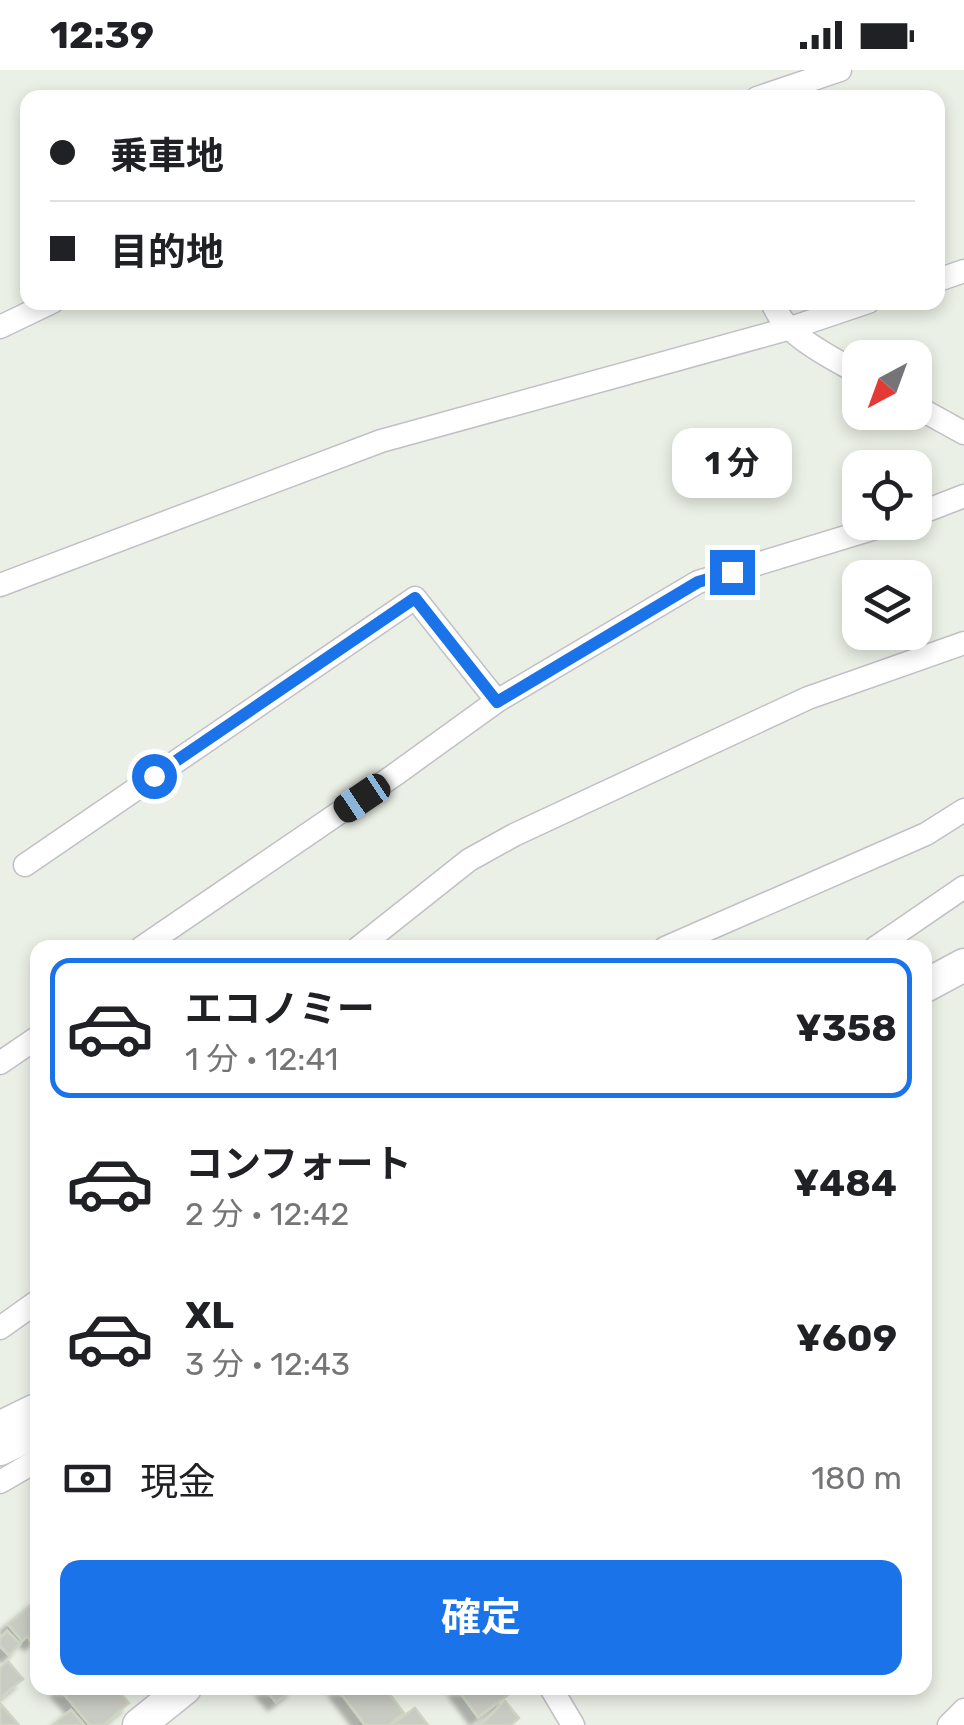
<!DOCTYPE html>
<html lang="ja">
<meta charset="utf-8">
<style>
:root{--surface:#fff;--page:#f6f6f6;--text:#202124;--muted:#757577;--line:#e0e0e0;--accent:#1a73e8}
body{margin:0;font-family:Rubik,"Noto Sans JP",sans-serif;background:var(--page);color:var(--text);height:100vh;display:flex;flex-direction:column;font-size:38px;white-space:nowrap}
*{box-sizing:border-box;margin:0}
p{font-size:32px;color:var(--muted)}
.icon{flex:none;width:55px;height:55px;fill:none;stroke:currentColor;stroke-width:2;stroke-linecap:round;stroke-linejoin:round}
.map{position:relative;flex:1;overflow:hidden}
.details{position:absolute;left:30px;top:870px;width:902px;height:755px;display:flex;flex-direction:column;background:var(--surface);border-radius:20px;box-shadow:0 5px 15px #0003}
.details>*{flex:none}
.banner{position:absolute;left:20px;top:20px;width:925px;height:220px;border-radius:20px;box-shadow:0 5px 15px #0003;display:grid;align-content:center;height:220px;padding:0 30px;background:var(--surface)}
.needle{width:65px;rotate:221deg}
.tools{position:absolute;left:842px;top:270px;display:grid;gap:20px}
.tools a{display:grid;place-items:center;width:90px;height:90px;border-radius:20px;background:var(--surface);box-shadow:0 5px 15px #0003;font-size:50px}
.end{position:absolute;width:45px;height:45px;margin:-22px;border:12px solid #1a73e8;background:#fff;box-shadow:0 0 0 5px #fff}
.from{border-radius:50%}
.bubble{position:absolute;height:70px;border-radius:20px;background:var(--surface);box-shadow:0 5px 15px #0003;font-size:32px;font-weight:700;line-height:70px;text-align:center}
.car{position:absolute;width:30px;height:60px;margin:-30px -15px;border-radius:12px;box-shadow:0 0 8px 2px #0007;background:linear-gradient(#222 24%,#8ab4d8 0 40%,#222 0 76%,#8ab4d8 0 86%,#222 0)}
.banner b{display:flex;align-items:center;gap:35px;height:95px;font-size:38px}
.banner b+b{border-top:2px solid var(--line)}
.banner i{width:25px;height:25px;background:var(--text)}
ul{padding:18px 0 0;list-style:none}
li{display:flex;align-items:center;gap:30px;height:140px;margin:0 20px 15px;padding:0 10px;border:5px solid transparent;border-radius:20px}
li div{flex:1}
li b{display:block;font-size:38px}
li em{font-style:normal;font-weight:700}
li.on{border-color:var(--accent)}
li>.icon{width:90px;height:90px;stroke-width:1.5}
.pay{display:flex;align-items:center;gap:25px;height:110px;padding:0 30px;font-size:38px}
.pay p{margin-inline-start:auto}
.action{display:flex;gap:20px;margin-top:auto;padding:20px 30px}
.action a{flex:1;height:115px;border-radius:20px;background:var(--accent);color:#fff;font-size:40px;font-weight:700;line-height:115px;text-align:center}
.status{display:flex;justify-content:space-between;align-items:center;height:70px;padding:0 50px;background:var(--surface);direction:ltr}
.status svg{height:28px;fill:currentColor}
.map>svg:first-child{display:block}
</style>
<div class="status"><b>12:39</b><svg viewBox="0 0 49 12"><path d="M0 12V9h3v3zM5 12V6h3v6zM10 12V3h3v9zM15 12V0h3v12zM26 1h20v11H26zM47 4h2v5h-2z"/></svg></div>
<div class="map">
<svg width="964" height="1655" viewBox="0 0 964 1655">
<defs>
<filter id="shadow"><feDropShadow dx="-8" dy="8" stdDeviation="2.5" flood-color="#0004"/></filter>
</defs>
<rect width="100%" height="100%" fill="#ebf0e6"/>
<!-- building -->
<g fill="#c8cbc2" stroke="#ced5c4" stroke-width="2.5" filter="url(#shadow)">
<path d="M38,1529V1567L32,1572L27,1566L22,1571L8,1554Z"/>
<path d="M7,1561L20,1574L9,1585L0,1576V1569Z"/>
<path d="M8,1591L23,1609L0,1628V1598Z"/>
<path d="M59,1618H100L103,1621L116,1618L129,1633L103,1655H90Z"/>
<path d="M264,1618H294L276,1632Z"/>
<path d="M337,1618H385L404,1643L389,1655H365Z"/>
<path d="M457,1618H503L508,1625L478,1647Z"/>
<path d="M505,1631L519,1648L511,1655H481Z"/>
<path d="M0,1633L19,1655H0Z"/>
<path d="M415,1638L428,1655H391Z"/>
<path d="M71,1640L84,1655H53Z"/>
</g>
<g fill="none" stroke-linecap="round" stroke-linejoin="round">
<defs>
<g id="street">
<path d="M757,28L840,0"/>
<path d="M938,210L964,201"/>
<path d="M772,232C784,266 831,287 860,304"/>
<path d="M0,257L52,232"/>
<path d="M915,336L964,363"/>
<path d="M915,445L964,426"/>
<path d="M0,515L381,371L791,258L868,232"/>
<path d="M25,795L415,528L497,631"/>
<path d="M141,878L393,706L497,631L698,512L895,452"/>
<path d="M358,878L469,790L514,765L808,628L964,573"/>
<path d="M665,878L926,764L964,740"/>
<path d="M875,878L964,817"/>
<path d="M0,993L38,967"/>
<path d="M0,1258L38,1231"/>
<path d="M0,1352L33,1336L38,1338"/>
<path d="M0,1412L38,1390"/>
<path d="M551,1618L573,1655"/>
<path d="M949,1655L964,1640"/>
</g>
<g id="secondary">
<path d="M925,916L964,895"/>
<path d="M0,1379L38,1361"/>
<path d="M139,1655L185,1618"/>
</g>
</defs>
<!-- street casing -->
<use href="#street" stroke="#c2bfc7" stroke-width="25"/>
<!-- secondary casing -->
<use href="#secondary" stroke="#c3c0c9" stroke-width="35"/>
<!-- street -->
<use href="#street" stroke="#fff" stroke-width="22"/>
<!-- secondary -->
<use href="#secondary" stroke="#fff" stroke-width="32"/>
</g>
<g fill="none" stroke-linecap="round" stroke-linejoin="round">
<!-- route -->
<path stroke="#1a73e8" stroke-width="12" d="M154,706L415,528L497,632L698,512L732,502"/>
</g>
</svg>
<div class="tools">
<a><svg class="needle" viewBox="-14 -14 28 28"><path d="M0-13l5 13h-10z" fill="#e53935"/><path d="M0 13l5-13h-10z" fill="#757577"/></svg></a>
<a><svg class="icon" aria-label="locate" viewBox="0 0 24 24"><circle cx="12" cy="12" r="6"/><path d="M12 2v4M12 18v4M2 12h4M18 12h4"/></svg></a>
<a><svg class="icon" aria-label="layers" viewBox="0 0 24 24"><path d="M12 4l9 5-9 5-9-5zM3 14l9 5 9-5"/></svg></a>
</div>
<i class="end from" style="left:154px;top:706px"></i>
<i class="end" style="left:732px;top:502px"></i>
<div class="bubble" style="left:672px;top:358px;width:120px">1 分</div>
<i class="car" style="left:362px;top:728px;rotate:236deg"></i>
<div class="banner">
<b><i class="from"></i>乗車地</b>
<b><i></i>目的地</b>
</div>
<section class="details">
<ul>
<li class="on"><svg class="icon" aria-label="car" viewBox="0 0 24 24"><path d="M5 17H2v-5l4-1 3-4h7l3 4 3 1v5h-3M9 17h6M6 11h13"/><circle cx="7" cy="17" r="2"/><circle cx="17" cy="17" r="2"/></svg><div><b>エコノミー</b><p>1 分 · 12:41</p></div><em>¥358</em></li>
<li><svg class="icon" aria-label="car" viewBox="0 0 24 24"><path d="M5 17H2v-5l4-1 3-4h7l3 4 3 1v5h-3M9 17h6M6 11h13"/><circle cx="7" cy="17" r="2"/><circle cx="17" cy="17" r="2"/></svg><div><b>コンフォート</b><p>2 分 · 12:42</p></div><em>¥484</em></li>
<li><svg class="icon" aria-label="car" viewBox="0 0 24 24"><path d="M5 17H2v-5l4-1 3-4h7l3 4 3 1v5h-3M9 17h6M6 11h13"/><circle cx="7" cy="17" r="2"/><circle cx="17" cy="17" r="2"/></svg><div><b>XL</b><p>3 分 · 12:43</p></div><em>¥609</em></li>
</ul>
<div class="pay"><svg class="icon" aria-label="cash" viewBox="0 0 24 24"><path d="M3 7h18v10H3z"/><circle cx="12" cy="12" r="2"/></svg>現金<p>180 m</p></div>
<div class="action"><a>確定</a></div>
</section>
</div>
